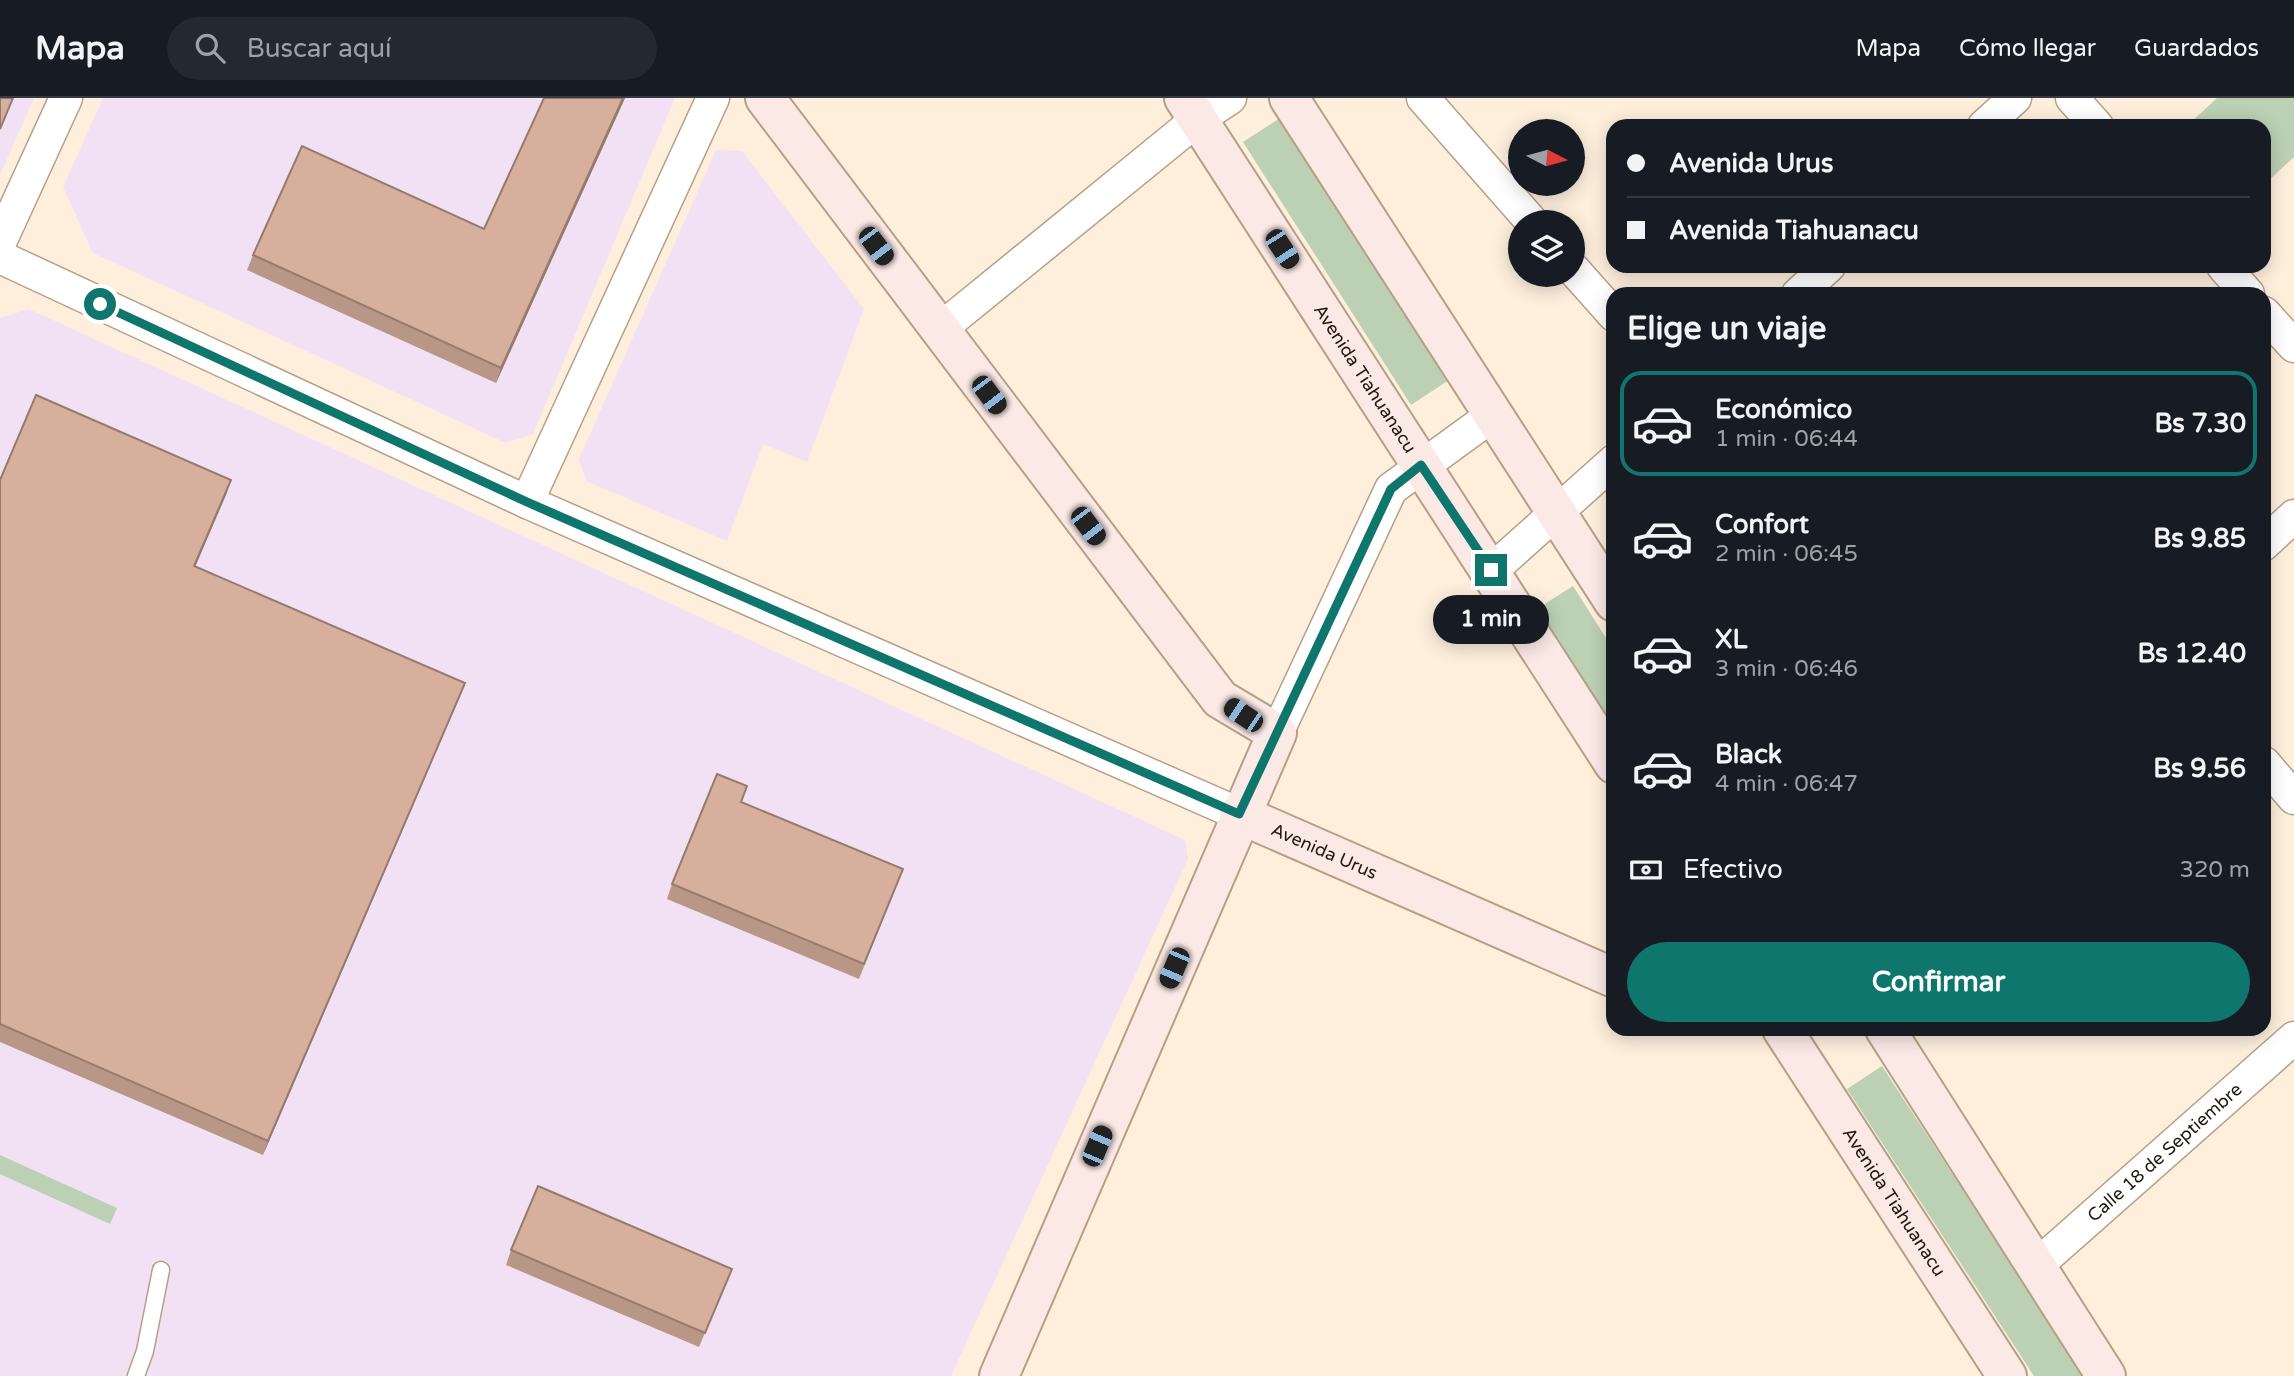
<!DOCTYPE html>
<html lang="es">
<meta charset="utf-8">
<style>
:root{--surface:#171b24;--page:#242831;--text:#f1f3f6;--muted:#9ea1a6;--line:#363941;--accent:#0f766e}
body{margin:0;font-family:"Varela Round",sans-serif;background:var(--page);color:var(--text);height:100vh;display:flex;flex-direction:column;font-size:26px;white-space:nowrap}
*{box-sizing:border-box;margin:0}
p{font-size:23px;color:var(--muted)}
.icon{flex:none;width:38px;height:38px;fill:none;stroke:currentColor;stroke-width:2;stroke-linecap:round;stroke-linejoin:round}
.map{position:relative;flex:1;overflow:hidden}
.panel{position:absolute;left:1606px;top:189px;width:665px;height:749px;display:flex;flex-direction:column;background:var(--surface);border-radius:21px;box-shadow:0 4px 18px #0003}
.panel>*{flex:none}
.top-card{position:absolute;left:1606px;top:21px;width:665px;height:154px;border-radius:21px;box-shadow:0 4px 18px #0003;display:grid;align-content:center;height:154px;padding:0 21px;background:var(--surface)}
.needle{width:46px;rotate:96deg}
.buttons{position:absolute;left:1508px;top:21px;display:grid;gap:14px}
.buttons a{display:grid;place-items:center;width:77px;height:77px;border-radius:50%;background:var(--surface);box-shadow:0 4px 18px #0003;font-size:35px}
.end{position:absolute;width:32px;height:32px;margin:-16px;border:9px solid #0f766e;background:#fff;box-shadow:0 0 0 4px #fff}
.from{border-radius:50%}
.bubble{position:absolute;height:49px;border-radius:24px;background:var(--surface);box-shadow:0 4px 18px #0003;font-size:23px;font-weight:700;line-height:49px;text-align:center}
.car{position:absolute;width:21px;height:42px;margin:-21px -10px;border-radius:9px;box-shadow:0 0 5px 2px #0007;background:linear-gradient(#222 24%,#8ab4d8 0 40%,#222 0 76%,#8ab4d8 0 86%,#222 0)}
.top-card b{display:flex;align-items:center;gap:24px;height:66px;font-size:26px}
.top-card b+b{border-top:2px solid var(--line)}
.top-card i{width:18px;height:18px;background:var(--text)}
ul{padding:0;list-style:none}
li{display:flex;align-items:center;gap:21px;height:105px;margin:0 14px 10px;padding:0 7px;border:4px solid transparent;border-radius:21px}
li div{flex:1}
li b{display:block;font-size:26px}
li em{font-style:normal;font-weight:700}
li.selected{border-color:var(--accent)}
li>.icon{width:63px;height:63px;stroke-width:1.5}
h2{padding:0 21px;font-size:32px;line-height:84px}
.pay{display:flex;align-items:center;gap:18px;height:77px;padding:0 21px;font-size:26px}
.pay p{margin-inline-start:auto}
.button{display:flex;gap:14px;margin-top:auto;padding:14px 21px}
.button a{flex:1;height:80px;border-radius:42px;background:var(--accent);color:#fff;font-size:28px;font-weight:700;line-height:80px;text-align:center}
header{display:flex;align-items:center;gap:42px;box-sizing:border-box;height:98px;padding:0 35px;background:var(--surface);border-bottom:2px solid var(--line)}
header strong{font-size:33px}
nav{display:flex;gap:38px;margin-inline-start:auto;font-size:24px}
.search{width:490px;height:63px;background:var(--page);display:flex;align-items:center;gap:18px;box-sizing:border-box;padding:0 24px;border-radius:38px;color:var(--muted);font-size:26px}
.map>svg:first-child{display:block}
</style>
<header>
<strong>Mapa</strong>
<div class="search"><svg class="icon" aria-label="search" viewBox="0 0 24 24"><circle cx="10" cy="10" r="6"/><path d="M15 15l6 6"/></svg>Buscar aquí</div>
<nav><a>Mapa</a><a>Cómo llegar</a><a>Guardados</a></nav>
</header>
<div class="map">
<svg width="2294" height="1278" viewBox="0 0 2294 1278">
<rect width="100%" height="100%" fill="#feefdd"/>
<!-- industrial -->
<g fill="#f2e1f4">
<path d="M0,0H34L0,77Z"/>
<path d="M103,0H675L533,336L506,345L93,155L63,89Z"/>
<path d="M716,52L742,53L864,211L807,364L763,346L727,443L586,383L579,361Z"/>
<path d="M29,211L1185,742L1188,761L951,1278H0V220Z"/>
</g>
<!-- green -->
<g fill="#bcd0b4">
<path d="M2217,0H2294V59L2265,86L2264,28H2187Z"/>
<path d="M1280,20L1449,282L1411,307L1243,44Z"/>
<path d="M1573,488L1613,551V635L1535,512Z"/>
<path d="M1882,968L2084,1278H2034L1847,991Z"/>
<path d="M0,1057L117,1110L110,1126L0,1076Z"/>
</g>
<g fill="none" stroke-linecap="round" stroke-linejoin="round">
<defs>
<path id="service" d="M136,1278L145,1253L161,1172"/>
<g id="minor">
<path d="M1423,0L1532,124"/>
<path d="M2072,0L2097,28"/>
<path d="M1984,28L2015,0"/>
<path d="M0,144L66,0"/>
<path d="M0,159L527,404L1239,716"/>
<path d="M2223,168L2248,196"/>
<path d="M1573,171L1614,217"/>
<path d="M1798,196L1829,168"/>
<path d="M2264,215L2294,248"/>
<path d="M939,232L1198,21L1230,0"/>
<path d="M527,404L713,0"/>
<path d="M2264,446L2294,418"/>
<path d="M1491,473L1614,363"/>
<path d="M1277,635L1391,391L1494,316"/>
<path d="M2264,665L2294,700"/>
<path id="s1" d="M2035,1169L2294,940"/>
</g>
<g id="secondary">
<path d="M765,0L1220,601L1277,635L999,1278"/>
<path id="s2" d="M1184,0L1614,666"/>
<path d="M1289,0L1614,504"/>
<path id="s3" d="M1239,716L1614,880"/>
<path id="s4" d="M1782,931L2007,1278"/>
<path d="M1885,931L2106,1278"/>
</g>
</defs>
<!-- service casing -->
<use href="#service" stroke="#b79f84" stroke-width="19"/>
<!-- minor casing -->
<use href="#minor" stroke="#b79f84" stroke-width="35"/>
<!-- secondary casing -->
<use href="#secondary" stroke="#b79f84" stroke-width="42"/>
<!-- service -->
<use href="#service" stroke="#fff" stroke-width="16"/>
<!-- minor -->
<use href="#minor" stroke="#fff" stroke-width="32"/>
<!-- secondary -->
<use href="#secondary" stroke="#fbe9e6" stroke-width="38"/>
</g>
<!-- wall -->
<g fill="#b89786">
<path d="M544,0H625L496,285L247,172L253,157L484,131Z"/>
<path d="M0,382H231L195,469L459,600L263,1057L0,944Z"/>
<path d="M741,705L897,786L859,881L667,801L672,786Z"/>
<path d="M511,1152L732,1171L699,1249L506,1167Z"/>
</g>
<!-- shaded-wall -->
<g fill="#967b6d">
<path d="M623,0H625L496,285L501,270Z"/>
<path d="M231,382L226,397L189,483L194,468Z"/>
<path d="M465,585L459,600L263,1057L268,1043Z"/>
</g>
<!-- building -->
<g fill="#d6b09c" stroke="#967b6d" stroke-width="2">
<path d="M0,0H13L0,31Z"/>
<path d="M544,0H623L501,270L253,157L302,48L484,131Z"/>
<path d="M36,297L231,382L194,468L465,585L268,1043L0,926V382Z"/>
<path d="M717,676L747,688L741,704L903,771L864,866L672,786Z"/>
<path d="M538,1088L732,1171L705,1235L511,1152Z"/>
</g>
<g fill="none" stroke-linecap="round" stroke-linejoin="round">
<!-- route -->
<path stroke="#0f766e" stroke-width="9" d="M100,206L527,404L1239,716L1391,391L1421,367L1491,472"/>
</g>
<g text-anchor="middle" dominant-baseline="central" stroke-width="7" stroke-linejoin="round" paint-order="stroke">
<!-- street labels -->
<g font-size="18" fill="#21180d" stroke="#fff">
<text stroke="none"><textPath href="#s2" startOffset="334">Avenida Tiahuanacu</textPath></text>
<text stroke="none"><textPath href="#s3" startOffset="93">Avenida Urus</textPath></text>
<text stroke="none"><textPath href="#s1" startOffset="173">Calle 18 de Septiembre</textPath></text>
<text stroke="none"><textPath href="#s4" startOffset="206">Avenida Tiahuanacu</textPath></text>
</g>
</g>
</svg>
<div class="buttons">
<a><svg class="needle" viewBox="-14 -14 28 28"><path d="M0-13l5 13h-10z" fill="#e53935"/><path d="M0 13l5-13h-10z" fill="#9ea1a6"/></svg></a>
<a><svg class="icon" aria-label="layers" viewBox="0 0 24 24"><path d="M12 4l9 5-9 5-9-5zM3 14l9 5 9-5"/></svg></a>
</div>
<i class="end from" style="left:100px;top:206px"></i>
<i class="end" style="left:1491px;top:472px"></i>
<div class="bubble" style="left:1433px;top:497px;width:116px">1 min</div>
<i class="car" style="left:876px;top:148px;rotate:143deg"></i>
<i class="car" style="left:1282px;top:151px;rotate:147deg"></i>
<i class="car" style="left:989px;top:297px;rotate:143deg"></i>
<i class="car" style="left:1088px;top:428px;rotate:143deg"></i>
<i class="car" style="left:1243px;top:617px;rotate:304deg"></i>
<i class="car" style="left:1174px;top:870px;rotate:203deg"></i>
<i class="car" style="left:1097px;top:1048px;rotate:23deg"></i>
<div class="top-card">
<b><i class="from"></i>Avenida Urus</b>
<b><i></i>Avenida Tiahuanacu</b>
</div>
<section class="panel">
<h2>Elige un viaje</h2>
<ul>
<li class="selected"><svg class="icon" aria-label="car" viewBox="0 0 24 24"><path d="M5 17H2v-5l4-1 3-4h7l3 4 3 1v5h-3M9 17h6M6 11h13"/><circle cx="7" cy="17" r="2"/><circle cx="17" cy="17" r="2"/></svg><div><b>Económico</b><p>1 min · 06:44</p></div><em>Bs 7.30</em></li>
<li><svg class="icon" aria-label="car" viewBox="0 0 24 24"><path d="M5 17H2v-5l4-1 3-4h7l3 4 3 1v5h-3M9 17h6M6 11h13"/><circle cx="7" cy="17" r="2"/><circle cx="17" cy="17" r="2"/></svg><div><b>Confort</b><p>2 min · 06:45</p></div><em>Bs 9.85</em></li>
<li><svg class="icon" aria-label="car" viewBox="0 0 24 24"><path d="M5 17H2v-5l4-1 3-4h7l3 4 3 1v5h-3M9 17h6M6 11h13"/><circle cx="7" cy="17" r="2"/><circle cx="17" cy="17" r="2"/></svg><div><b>XL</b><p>3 min · 06:46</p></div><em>Bs 12.40</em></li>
<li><svg class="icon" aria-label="car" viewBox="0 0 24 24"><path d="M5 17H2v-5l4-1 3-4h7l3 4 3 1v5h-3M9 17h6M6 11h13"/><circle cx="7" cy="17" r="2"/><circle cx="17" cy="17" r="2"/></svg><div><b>Black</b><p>4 min · 06:47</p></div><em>Bs 9.56</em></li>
</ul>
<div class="pay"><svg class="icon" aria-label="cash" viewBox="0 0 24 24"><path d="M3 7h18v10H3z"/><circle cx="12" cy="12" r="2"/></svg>Efectivo<p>320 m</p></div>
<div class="button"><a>Confirmar</a></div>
</section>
</div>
